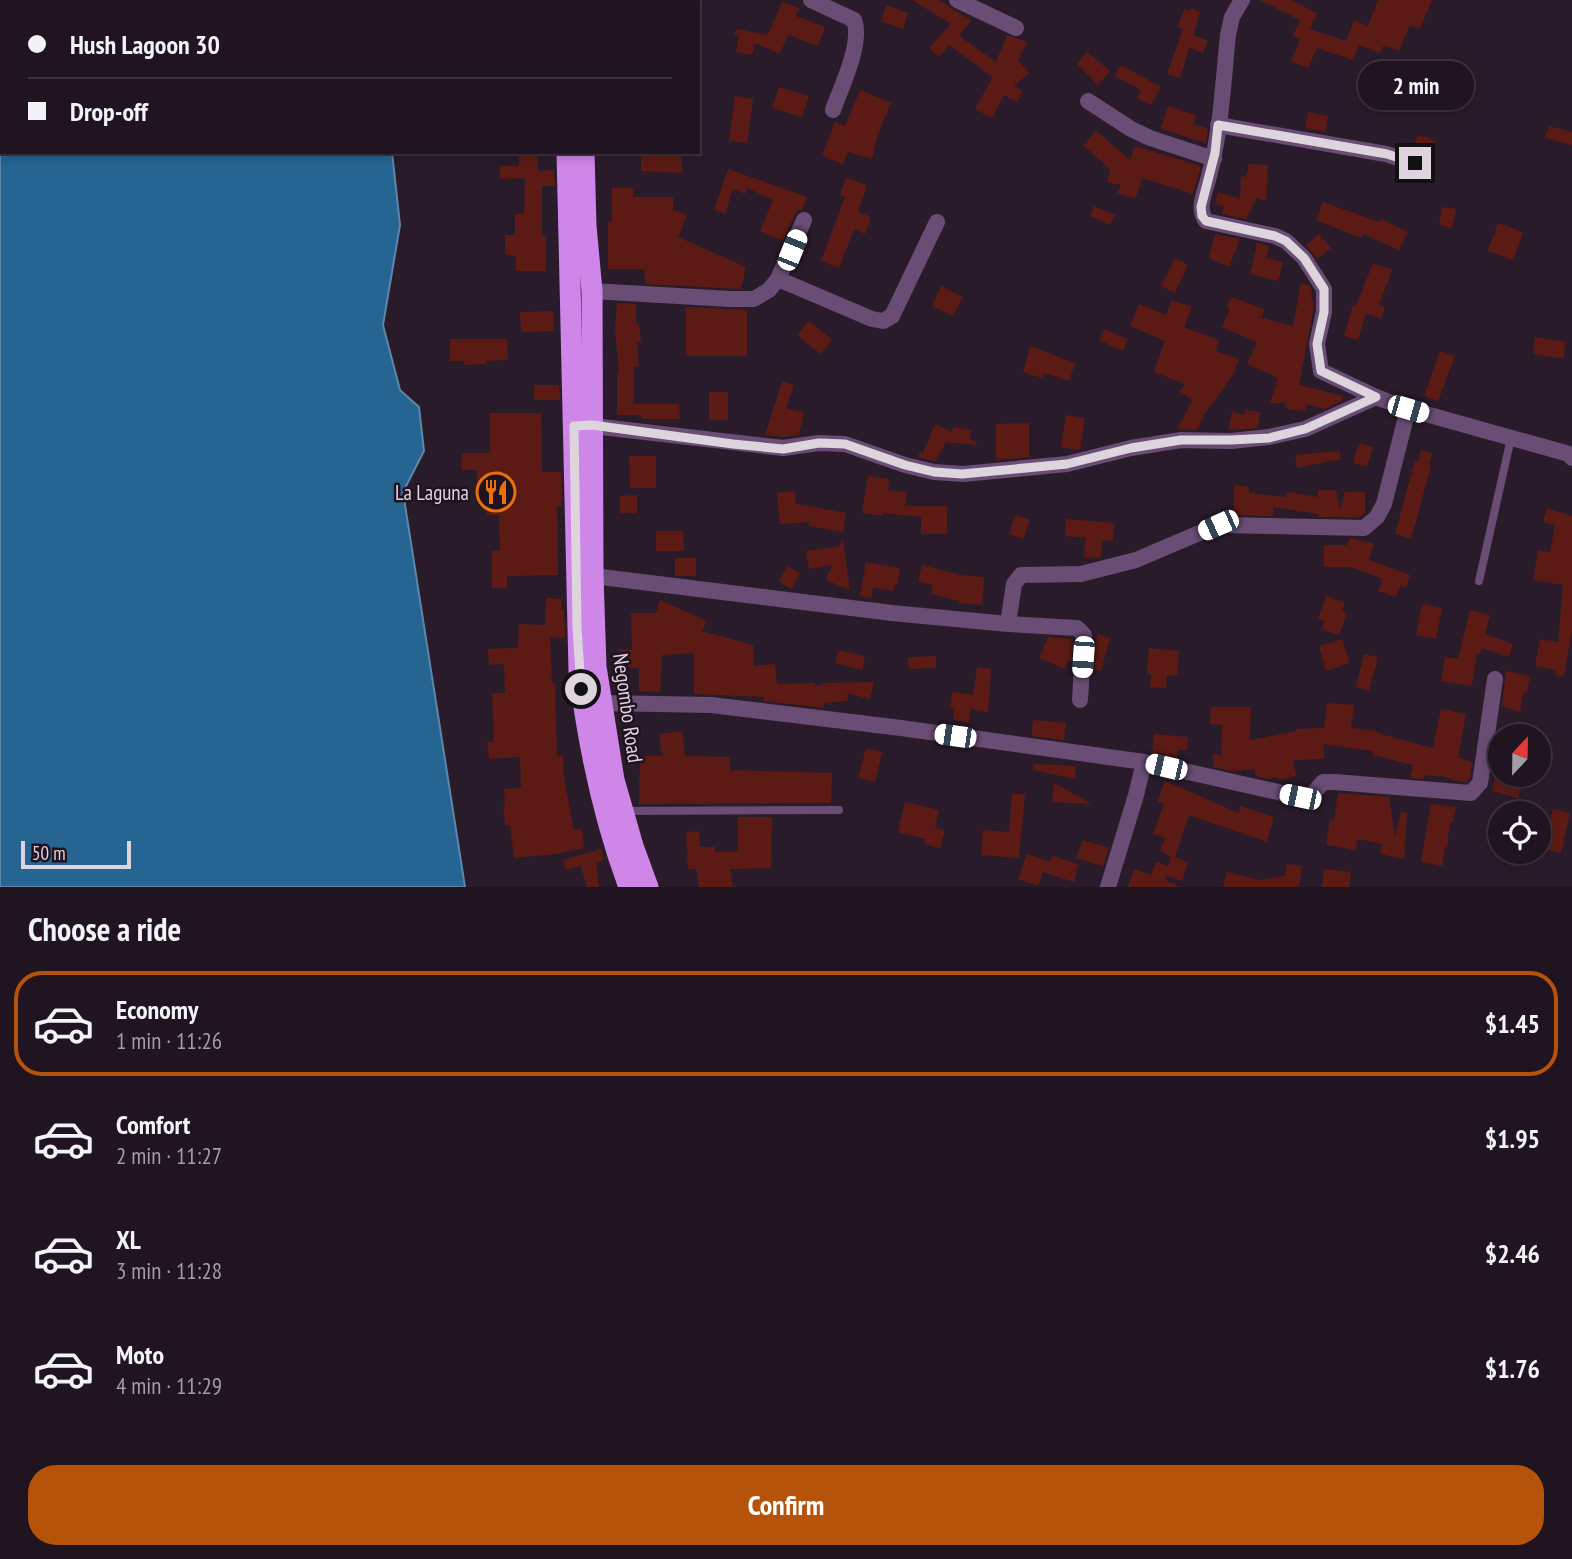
<!DOCTYPE html>
<meta charset="utf-8">
<style>
:root{--surface:#201420;--page:#281d29;--text:#f1f3f6;--muted:#a29ea5;--line:#3d333e;--accent:#b45309}
body{margin:0;font-family:"PT Sans Narrow",sans-serif;background:var(--page);color:var(--text);height:100vh;display:flex;flex-direction:column;font-size:26px;white-space:nowrap}
*{box-sizing:border-box;margin:0}
p{font-size:23px;color:var(--muted)}
.icon{flex:none;width:38px;height:38px;fill:none;stroke:currentColor;stroke-width:2;stroke-linecap:round;stroke-linejoin:round}
.map{position:relative;height:887px;overflow:hidden}
.panel{display:flex;flex-direction:column;background:var(--surface);flex:1}
.panel>*{flex:none}
.guide{position:absolute;left:0px;top:0px;width:700px;height:154px;box-shadow:0 4px 10px #0003,0 0 0 2px var(--line);display:grid;align-content:center;height:154px;padding:0 28px;background:var(--surface)}
.needle{width:46px;rotate:22deg}
.tools{position:absolute;left:1488px;top:724px;display:grid;gap:14px}
.tools a{display:grid;place-items:center;width:63px;height:63px;border-radius:50%;background:var(--surface);box-shadow:0 4px 10px #0003,0 0 0 2px var(--line);font-size:35px}
.scale{position:absolute;left:21px;bottom:18px;width:110px;box-sizing:border-box;padding-left:7px;border:4px solid #ded4de;border-top:0;font-size:19px;line-height:24px;white-space:nowrap;color:#ded4de;-webkit-text-stroke:5px #201220;paint-order:stroke}
.end{position:absolute;width:32px;height:32px;margin:-16px;border:9px solid #ded4de;background:#111;box-shadow:0 0 0 4px #111}
.from{border-radius:50%}
.bubble{position:absolute;height:49px;border-radius:24px;background:var(--surface);box-shadow:0 4px 10px #0003,0 0 0 2px var(--line);font-size:23px;font-weight:700;line-height:49px;text-align:center}
.car{position:absolute;width:21px;height:42px;margin:-21px -10px;border-radius:9px;box-shadow:0 0 5px 2px #0007;background:linear-gradient(#fff 24%,#345 0 40%,#fff 0 76%,#345 0 86%,#fff 0)}
.guide b{display:flex;align-items:center;gap:24px;height:66px;font-size:26px}
.guide b+b{border-top:2px solid var(--line)}
.guide i{width:18px;height:18px;background:var(--text)}
ul{padding:0;list-style:none}
li{display:flex;align-items:center;gap:21px;height:105px;margin:0 14px 10px;padding:0 14px;border:4px solid transparent;border-radius:28px}
li div{flex:1}
li b{display:block;font-size:26px}
li em{font-style:normal;font-weight:700}
li.current{border-color:var(--accent)}
li>.icon{width:63px;height:63px;stroke-width:1.5}
h2{padding:0 28px;font-size:32px;line-height:84px}
.button{display:flex;gap:14px;margin-top:auto;padding:14px 28px}
.button a{flex:1;height:80px;border-radius:28px;background:var(--accent);color:#fff;font-size:28px;font-weight:700;line-height:80px;text-align:center}
.map>svg:first-child{display:block}
</style>
<div class="map">
<svg width="1572" height="887" viewBox="0 0 1572 887">
<rect width="100%" height="100%" fill="#2a1b2a"/>
<!-- water -->
<path fill="#266591" stroke="#5d86a8" stroke-width="2" d="M0,0H390L2,2V152H392L400,225L383,325L400,390L419,407L424,451L403,492L465,887H0Z"/>
<!-- building -->
<g fill="#5b1b14">
<path d="M912,0H938L971,20L959,36L996,62L1007,35L1027,42L1018,60L1029,73L1014,86L1023,91L1017,102L1004,95L992,118L975,109L993,77L949,45L939,57L929,48L951,24Z"/>
<path d="M1260,0H1291L1317,13L1310,29L1346,41L1354,20L1368,26L1378,0H1432L1420,29L1410,25L1399,51L1384,45L1380,53L1359,45L1353,60L1317,48L1308,68L1291,61L1300,39L1293,36L1300,20Z"/>
<path d="M782,2L799,8L796,16L825,27L818,46L788,35L780,54L755,43L752,55L736,52L739,36L734,34L736,29L768,35Z"/>
<path d="M886,5L908,13L903,29L881,21Z"/>
<path d="M1191,8L1200,12L1193,35L1208,41L1203,53L1189,48L1180,78L1167,74L1183,29L1178,27L1184,9L1190,11Z"/>
<path d="M1087,52L1110,71L1098,85L1077,64Z"/>
<path d="M1120,65L1161,87L1151,105L1137,98L1141,90L1115,76Z"/>
<path d="M779,87L809,96L802,117L772,108Z"/>
<path d="M860,90L891,103L878,134L872,159L848,152L843,164L822,156L835,122L845,126Z"/>
<path d="M735,96L753,99L747,143L729,141Z"/>
<path d="M1168,106L1196,115L1193,125L1208,128L1206,143L1161,129Z"/>
<path d="M1308,112L1328,116L1325,132L1305,128Z"/>
<path d="M1549,126L1572,132V145L1545,138Z"/>
<path d="M1096,131L1130,160L1135,146L1201,166L1193,194L1143,178L1135,199L1117,193L1121,185L1107,182L1110,169L1083,145Z"/>
<path d="M1418,135L1436,141L1429,160L1412,151Z"/>
<path d="M519,152H538V171L554,170L555,186H542V235H546V271H516V256L505,255V235H515V214H524L525,178L500,179V166H519Z"/>
<path d="M641,152H682V173L641,171Z"/>
<path d="M1249,164L1268,165L1266,201L1257,198L1246,219L1222,214L1224,206L1215,204L1218,192L1240,199L1241,176L1246,177Z"/>
<path d="M728,169L807,197L802,210H798L794,216L783,241L760,231L773,200L747,188L745,194L733,189L725,214L714,210Z"/>
<path d="M846,178L867,185L858,212L871,217L865,234L854,229L839,268L821,261L845,197L840,195Z"/>
<path d="M612,188H633V197H673V210L687,215L678,237L746,267L741,289L645,284L644,269H608V222H612Z"/>
<path d="M1323,202L1379,222L1381,219L1408,232L1399,250L1363,234L1361,238L1316,220Z"/>
<path d="M1094,206L1115,215L1110,225L1090,216Z"/>
<path d="M1442,207L1456,209L1452,228L1439,225Z"/>
<path d="M1498,223L1523,232L1513,260L1488,251Z"/>
<path d="M1215,234L1240,239L1229,267L1209,258Z"/>
<path d="M1319,234L1331,248L1317,259L1306,245Z"/>
<path d="M1257,243L1269,246L1266,258L1283,262L1278,281L1250,274Z"/>
<path d="M1175,258L1188,265L1175,293L1161,286Z"/>
<path d="M1373,263L1392,270L1379,305L1385,307L1381,319L1366,313L1358,340L1344,336L1353,305L1356,306Z"/>
<path d="M1301,284L1309,285L1312,290L1311,299H1313V311L1299,385L1343,396L1342,401L1324,409L1306,404L1305,411L1290,410L1286,407L1285,402L1270,404L1278,378L1247,364L1257,342L1222,327L1230,309L1227,308L1231,297L1264,309L1262,317L1255,316L1293,326Z"/>
<path d="M941,286L963,297L953,316L932,306Z"/>
<path d="M1172,300L1192,307L1184,327L1219,340L1215,351L1239,359L1234,373L1204,415L1197,430L1178,429L1192,400L1179,391L1185,384L1154,372L1165,341L1130,326L1139,304L1166,315Z"/>
<path d="M617,303L636,304V323H639L641,342H637L639,366L634,367V404H679L680,419H642V415H617V373H619L615,326Z"/>
<path d="M686,307L747,310V356H686Z"/>
<path d="M553,311L554,331L521,332L520,312Z"/>
<path d="M809,321L832,340L820,354L797,335Z"/>
<path d="M1104,329L1128,339L1123,351L1099,340Z"/>
<path d="M1535,337L1566,342L1563,359L1533,354Z"/>
<path d="M450,339H507L508,360L486,361V364L464,365V361H450Z"/>
<path d="M1030,346L1075,363L1069,381L1044,373L1042,378L1023,372Z"/>
<path d="M1440,351L1455,356L1438,401L1424,396Z"/>
<path d="M782,381L794,385L786,408L804,412L799,435L783,437L765,435Z"/>
<path d="M534,385H559L560,400H534Z"/>
<rect x="709" y="392" width="19" height="28"/>
<path d="M1246,410L1260,412L1258,428L1228,430L1232,412L1245,415Z"/>
<path d="M490,413H541L542,472H561L562,506H557L558,575L507,576V588H492V551H500L499,515H487L486,498H477V470H462L461,453H490Z"/>
<path d="M1066,415L1085,418L1080,450L1061,447Z"/>
<path d="M1029,423V457L996,460V424Z"/>
<path d="M935,424L952,432L953,427L971,430L970,439L977,442L976,445L946,442L935,461L918,457L920,452L923,453Z"/>
<path d="M1359,443L1373,447L1367,467L1353,463Z"/>
<path d="M1421,450L1432,453L1429,465L1431,466L1411,539L1395,534L1415,461L1418,462Z"/>
<path d="M1340,451L1341,459L1297,468L1295,455Z"/>
<path d="M629,456H656V488H630Z"/>
<path d="M868,476L889,479L888,490L907,492L905,506H947V534H921V517L883,513V516L862,513Z"/>
<path d="M1234,485L1249,487V493L1286,497L1287,492L1318,497V490H1336L1340,510L1345,492H1365V513L1360,517H1318V514L1274,507L1273,516L1234,515Z"/>
<path d="M795,491L796,504L846,513L843,532L809,526V522L780,524L777,493Z"/>
<path d="M637,495V513H620V496Z"/>
<path d="M1547,508L1572,516V630L1564,676L1555,675L1556,670L1535,666L1540,639L1558,642L1563,585L1533,580L1538,550L1550,552L1555,525L1543,522Z"/>
<path d="M1015,515L1030,520L1023,539L1009,534Z"/>
<path d="M1066,519L1114,523L1113,541L1102,540L1101,558L1084,557L1086,538L1065,536Z"/>
<path d="M656,531H683L684,551H656Z"/>
<path d="M1350,538L1374,544L1369,560L1410,575L1406,588L1400,586L1396,597L1378,591L1383,579L1378,577L1350,567H1324V545H1347Z"/>
<path d="M843,539L846,562L850,590L826,580L832,565L809,569L806,551L839,546Z"/>
<rect x="675" y="558" width="21" height="18"/>
<path d="M866,562L900,568L897,585H894L893,591L873,587L872,598L860,596Z"/>
<path d="M922,565L961,575L984,577L982,605L959,603V601L931,594L933,585L918,581Z"/>
<path d="M787,566L800,573L792,589L779,582Z"/>
<path d="M1326,596L1345,602L1342,611L1347,613L1339,635L1322,629L1324,621L1318,619Z"/>
<path d="M546,598L561,599V610H564L565,638L550,637L552,683H555L557,756H563L564,778L574,830L582,829L584,848L556,854L514,858L510,825H505L503,805H505L504,789L521,788L520,757L489,759L487,742H494L492,693H505L504,664L489,665L488,649L518,648L519,624L545,625Z"/>
<path d="M660,600L707,621L702,631L753,645L754,666L775,664L777,684L815,683V686L822,685L823,683L874,682L870,699L847,693L848,701L824,703V708L764,701V697L694,694V653L662,655L660,692L639,691V668L618,667L619,649L632,650L631,613H656Z"/>
<path d="M1422,604L1442,608L1436,639L1416,635Z"/>
<path d="M1470,610L1490,615L1485,634L1513,644L1509,657L1482,648L1480,654L1477,653L1472,686L1441,681L1445,657L1458,659Z"/>
<path d="M1098,634L1110,638L1101,671L1092,669L1094,646Z"/>
<path d="M1048,637L1073,639L1072,662L1068,661L1065,669L1039,658Z"/>
<path d="M1342,639L1350,663L1326,671L1319,646Z"/>
<path d="M1149,648L1179,651L1177,676L1167,675L1166,688L1150,687L1151,674H1147Z"/>
<path d="M839,650L865,656L862,670L835,663Z"/>
<path d="M1364,654L1378,657L1369,691L1356,687Z"/>
<path d="M936,656V668L909,669L908,657Z"/>
<path d="M977,667L991,669L988,712L970,709L969,722L953,720L954,707H950L952,692L973,695Z"/>
<path d="M1506,671L1530,676L1527,693L1523,692L1520,712L1502,706Z"/>
<path d="M1327,703L1354,705L1351,728L1377,731V733L1433,748L1441,709L1466,714L1458,757L1472,762L1470,778L1467,782L1457,781L1438,775L1437,777L1425,774L1424,779L1410,778L1413,765L1373,755L1372,751L1323,744L1324,759L1293,760L1296,776L1278,780V777L1268,779L1256,776L1254,769L1232,771L1213,767V754L1221,755L1222,725L1210,724L1211,707H1251L1250,740L1296,731V729L1324,728Z"/>
<path d="M1033,720L1066,723L1064,740L1032,736Z"/>
<path d="M682,731L685,756L730,757V770L832,773L831,803L639,804L640,756H662L659,734Z"/>
<path d="M1154,734L1188,737L1187,750H1178L1177,758L1152,753Z"/>
<path d="M866,748L882,752L875,782L858,778Z"/>
<path d="M1034,764L1076,766L1075,779L1033,770Z"/>
<path d="M1496,776L1522,784L1518,798L1492,791Z"/>
<path d="M1165,781L1239,813L1240,806L1274,817L1267,842L1189,815L1175,857L1188,862L1182,881L1166,876L1165,880L1180,887H1128L1134,869L1151,875L1156,862L1168,866L1171,857L1160,851L1165,838L1153,834L1164,804L1157,802Z"/>
<path d="M1054,783L1092,804L1052,802Z"/>
<path d="M1338,793L1389,797L1395,837L1401,812L1407,813L1404,859L1380,854L1382,844L1358,839L1356,850L1326,845L1330,819L1334,820Z"/>
<path d="M1012,794H1025L1019,858L981,855L983,830L1009,832Z"/>
<path d="M905,802L939,810L935,828L945,830L940,848L924,844L926,839L898,832Z"/>
<path d="M1431,804L1456,807L1453,822H1450L1447,847H1445L1442,866L1421,862Z"/>
<path d="M1553,809L1570,813L1561,853L1538,848V815L1550,820Z"/>
<path d="M738,817H772L771,868L730,869L733,887H699L696,869H688L686,832L699,831L700,847H715V852H738Z"/>
<path d="M1083,840L1109,848L1103,866L1076,858Z"/>
<path d="M601,849L604,860L596,862L599,887H587L581,866L566,870L563,860Z"/>
<path d="M1027,854L1050,862L1052,856L1078,864L1074,882L1043,872L1038,886L1018,879Z"/>
<path d="M1287,864L1302,866L1299,887H1223L1227,872L1259,880L1285,876Z"/>
<path d="M1324,869L1351,872L1349,887H1322Z"/>
</g>
<g fill="none" stroke-linecap="round" stroke-linejoin="round">
<!-- lane -->
<g stroke="#694d74" stroke-width="8">
<path d="M1479,581L1511,438"/>
<path d="M624,811L839,810"/>
</g>
<!-- street -->
<g stroke="#694d74" stroke-width="16">
<path d="M811,0L854,20C863,43 841,87 833,110"/>
<path d="M957,0L1016,28"/>
<path d="M1242,0L1232,17L1228,35C1223,83 1221,133 1208,180C1204,194 1197,209 1206,221L1275,236L1286,241L1304,258L1324,289V312L1317,344L1321,371L1376,397L1408,409L1569,454L1572,458"/>
<path d="M1088,101L1131,129L1150,138L1214,159"/>
<path d="M1218,125L1386,154L1415,163"/>
<path d="M778,279L804,220"/>
<path d="M592,291L730,299H754L769,290L778,279L872,319L883,321L892,316L937,222"/>
<path d="M584,425L783,448L819,443L845,444L905,465L934,472L963,474L1067,464L1131,448L1181,440L1231,441L1269,437L1305,429L1376,397"/>
<path d="M585,575L892,613L1008,624L1014,584L1021,575L1081,574L1136,560L1218,525L1364,528L1377,517L1384,504L1408,409"/>
<path d="M1008,624L1077,628L1084,635L1080,700"/>
<path d="M602,703L711,705L901,728L1144,762L1300,797L1311,796L1323,782H1335L1471,793L1480,783L1495,679"/>
<path d="M1108,887L1136,795L1144,762"/>
</g>
<!-- highway -->
<g stroke="#ce87e9" stroke-width="21">
<path d="M564,0V2"/>
<path d="M581,0V2"/>
<path d="M567,152L579,671C588,744 603,817 629,887"/>
<path d="M584,152L586,226L592,291L593,575L596,667L614,780L633,846L648,887"/>
</g>
</g>
<g fill="none" stroke-linecap="round" stroke-linejoin="round">
<!-- route -->
<path stroke="#ded4de" stroke-width="9" d="M581,689L577,627L574,426L592,425L733,444L783,449L819,443L845,444L905,465L934,472L962,474L1067,464L1131,448L1181,440H1231L1269,438L1305,429L1376,397L1321,371L1317,344L1324,312V289L1304,258L1286,241L1275,236L1206,221L1202,216L1201,207L1215,153L1218,125L1387,154L1415,163"/>
</g>
<!-- icons -->
<defs>
<symbol id="restaurant-ring" viewBox="-11 -11 22 22"><circle r="9.5" fill="#201220" stroke="#e8710a" stroke-width="1.5"/><path d="M-5-6h1v4h1v-4h1v4h1v-4h1v5L-1.5 .5V6h-2V.5L-5-1ZM5-6V6H3V1.5H1.5Q1.5-4 5-6Z" fill="#e8710a"/></symbol>
</defs>
<g fill-rule="evenodd">
<use href="#restaurant-ring" x="474" y="470" width="44" height="44"/>
</g>
<g text-anchor="middle" dominant-baseline="central" stroke-width="5" stroke-linejoin="round" paint-order="stroke">
<!-- poi labels -->
<g font-size="21" fill="#ded4de" stroke="#201220" text-anchor="end">
<text x="469" y="492">La Laguna</text>
</g>
<!-- street labels -->
<g font-size="21" fill="#ded4de" stroke="#201220">
<text transform="translate(628 708) rotate(82)">Negombo Road</text>
</g>
</g>
</svg>
<div class="tools">
<a><svg class="needle" viewBox="-14 -14 28 28"><path d="M0-13l5 13h-10z" fill="#e53935"/><path d="M0 13l5-13h-10z" fill="#a29ea5"/></svg></a>
<a><svg class="icon" aria-label="locate" viewBox="0 0 24 24"><circle cx="12" cy="12" r="6"/><path d="M12 2v4M12 18v4M2 12h4M18 12h4"/></svg></a>
</div>
<div class="scale">50 m</div>
<i class="end from" style="left:581px;top:689px"></i>
<i class="end" style="left:1415px;top:163px"></i>
<div class="bubble" style="left:1358px;top:61px;width:116px">2 min</div>
<i class="car" style="left:792px;top:250px;rotate:22deg"></i>
<i class="car" style="left:1408px;top:409px;rotate:106deg"></i>
<i class="car" style="left:1218px;top:525px;rotate:246deg"></i>
<i class="car" style="left:1083px;top:657px;rotate:184deg"></i>
<i class="car" style="left:955px;top:736px;rotate:278deg"></i>
<i class="car" style="left:1166px;top:767px;rotate:283deg"></i>
<i class="car" style="left:1300px;top:797px;rotate:282deg"></i>
<div class="guide">
<b><i class="from"></i>Hush Lagoon 30</b>
<b><i></i>Drop-off</b>
</div>
</div>
<section class="panel">
<h2>Choose a ride</h2>
<ul>
<li class="current"><svg class="icon" aria-label="car" viewBox="0 0 24 24"><path d="M5 17H2v-5l4-1 3-4h7l3 4 3 1v5h-3M9 17h6M6 11h13"/><circle cx="7" cy="17" r="2"/><circle cx="17" cy="17" r="2"/></svg><div><b>Economy</b><p>1 min · 11:26</p></div><em>$1.45</em></li>
<li><svg class="icon" aria-label="car" viewBox="0 0 24 24"><path d="M5 17H2v-5l4-1 3-4h7l3 4 3 1v5h-3M9 17h6M6 11h13"/><circle cx="7" cy="17" r="2"/><circle cx="17" cy="17" r="2"/></svg><div><b>Comfort</b><p>2 min · 11:27</p></div><em>$1.95</em></li>
<li><svg class="icon" aria-label="car" viewBox="0 0 24 24"><path d="M5 17H2v-5l4-1 3-4h7l3 4 3 1v5h-3M9 17h6M6 11h13"/><circle cx="7" cy="17" r="2"/><circle cx="17" cy="17" r="2"/></svg><div><b>XL</b><p>3 min · 11:28</p></div><em>$2.46</em></li>
<li><svg class="icon" aria-label="car" viewBox="0 0 24 24"><path d="M5 17H2v-5l4-1 3-4h7l3 4 3 1v5h-3M9 17h6M6 11h13"/><circle cx="7" cy="17" r="2"/><circle cx="17" cy="17" r="2"/></svg><div><b>Moto</b><p>4 min · 11:29</p></div><em>$1.76</em></li>
</ul>
<div class="button"><a>Confirm</a></div>
</section>
